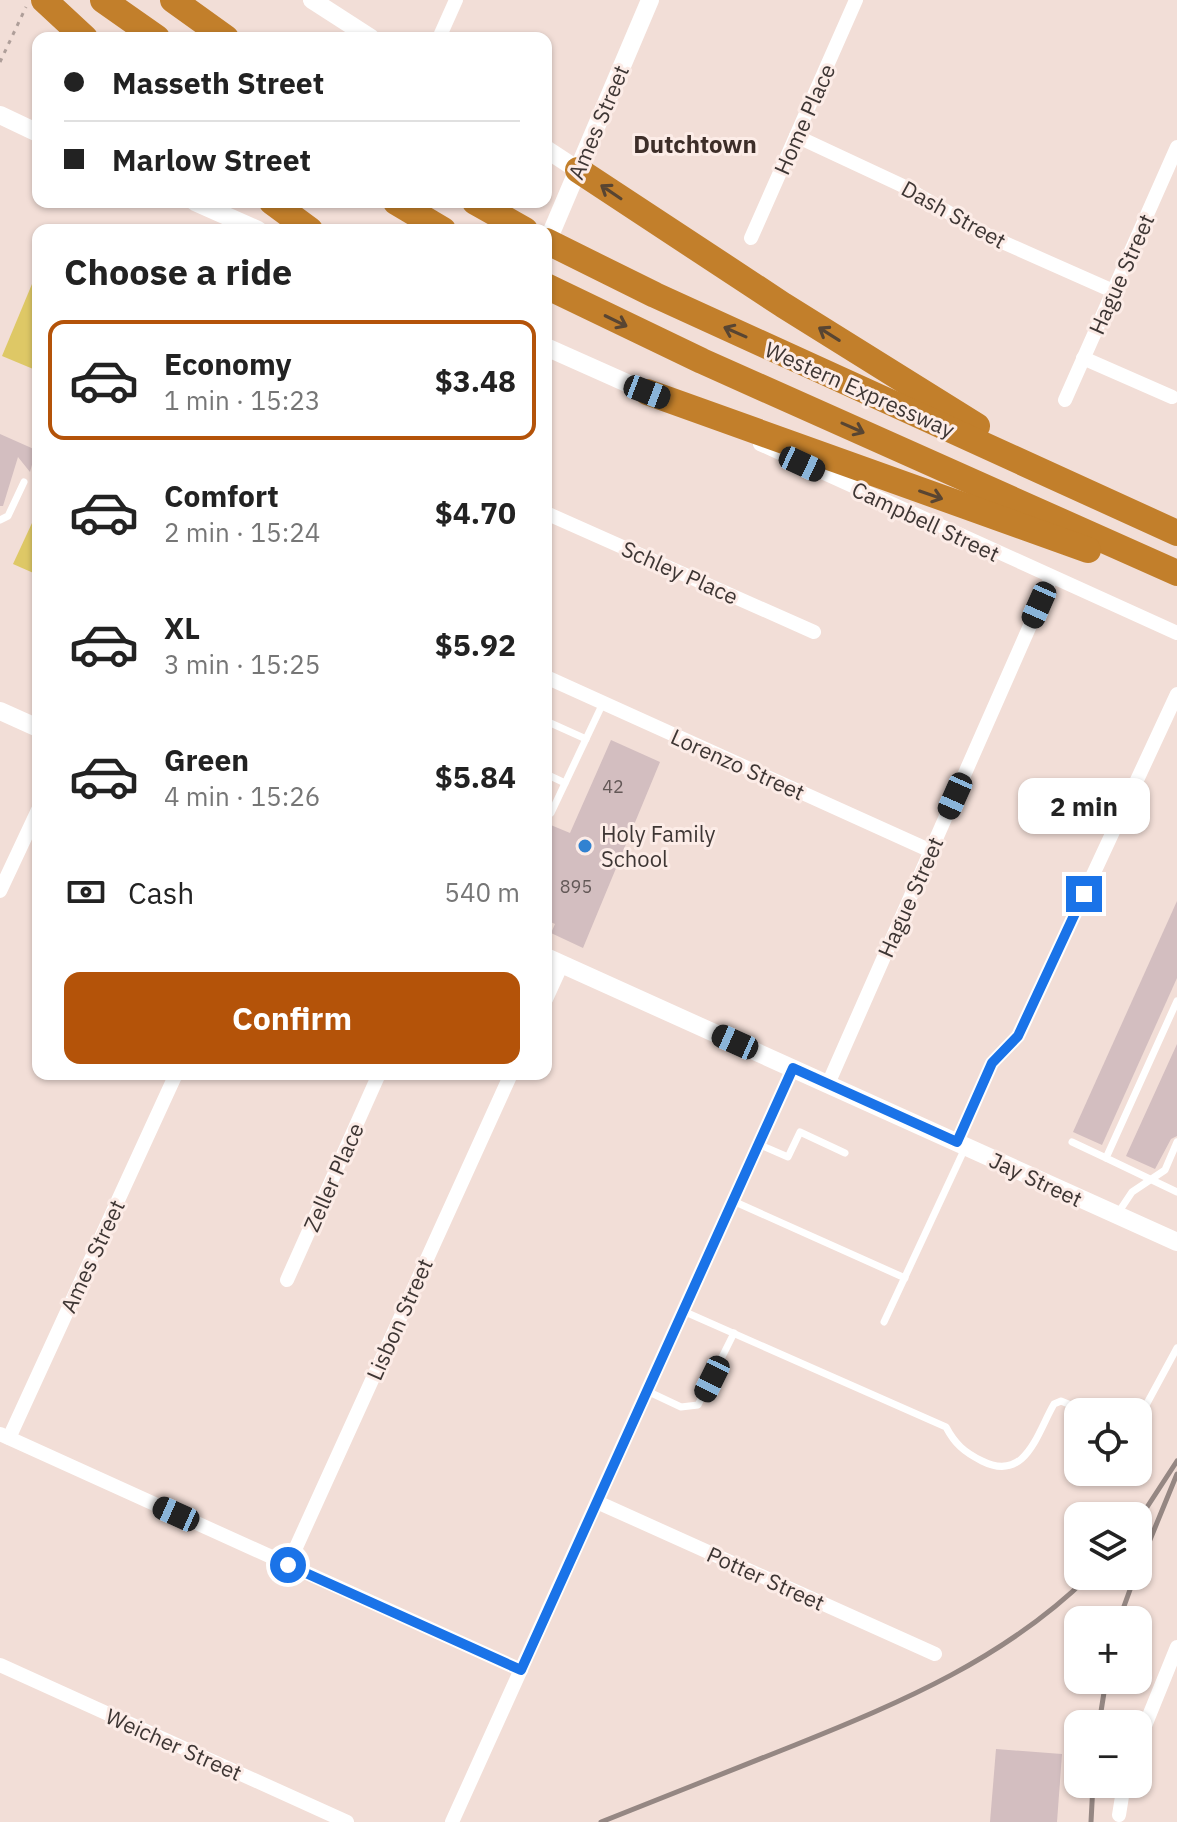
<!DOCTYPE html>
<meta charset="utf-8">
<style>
:root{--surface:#fff;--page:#f2f2f2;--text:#222;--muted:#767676;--line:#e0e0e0;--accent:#b45309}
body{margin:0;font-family:"IBM Plex Sans",sans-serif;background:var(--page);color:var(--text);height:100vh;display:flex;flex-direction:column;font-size:30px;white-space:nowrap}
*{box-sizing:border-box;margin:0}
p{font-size:26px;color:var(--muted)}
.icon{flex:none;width:44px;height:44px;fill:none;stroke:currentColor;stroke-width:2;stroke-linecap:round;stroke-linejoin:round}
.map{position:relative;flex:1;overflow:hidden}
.side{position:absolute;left:32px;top:224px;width:520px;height:856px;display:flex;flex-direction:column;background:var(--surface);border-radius:16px;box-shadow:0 2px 6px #0004}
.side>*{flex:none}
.hud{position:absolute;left:32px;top:32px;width:520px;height:176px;border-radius:16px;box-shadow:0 2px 6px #0004;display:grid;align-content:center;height:176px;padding:0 32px;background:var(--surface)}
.buttons{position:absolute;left:1064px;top:1398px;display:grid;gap:16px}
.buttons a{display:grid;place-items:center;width:88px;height:88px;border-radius:16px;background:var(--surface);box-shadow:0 2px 6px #0004;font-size:40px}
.end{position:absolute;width:36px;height:36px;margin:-18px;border:10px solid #1a73e8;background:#fff;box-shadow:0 0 0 4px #fff}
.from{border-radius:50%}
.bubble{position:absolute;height:56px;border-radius:16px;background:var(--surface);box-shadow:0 2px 6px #0004;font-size:26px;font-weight:700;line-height:56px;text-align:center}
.car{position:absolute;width:24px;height:48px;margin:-24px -12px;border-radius:10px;box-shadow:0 0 6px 2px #0007;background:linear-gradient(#222 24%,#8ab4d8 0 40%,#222 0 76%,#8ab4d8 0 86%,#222 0)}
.hud b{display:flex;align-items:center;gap:28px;height:76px;font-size:30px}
.hud b+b{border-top:2px solid var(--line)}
.hud i{width:20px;height:20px;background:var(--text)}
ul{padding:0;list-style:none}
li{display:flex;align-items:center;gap:24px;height:120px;margin:0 16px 12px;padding:0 16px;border:4px solid transparent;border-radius:16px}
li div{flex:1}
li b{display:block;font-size:30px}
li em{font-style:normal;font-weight:700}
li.current{border-color:var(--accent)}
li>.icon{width:72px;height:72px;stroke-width:1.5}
h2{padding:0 32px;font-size:36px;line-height:96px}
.pay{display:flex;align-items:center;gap:20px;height:88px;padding:0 32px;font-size:30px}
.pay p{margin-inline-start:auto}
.button{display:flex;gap:16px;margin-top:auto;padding:16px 32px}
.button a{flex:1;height:92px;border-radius:16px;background:var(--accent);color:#fff;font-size:32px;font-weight:700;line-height:92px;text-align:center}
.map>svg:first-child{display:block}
</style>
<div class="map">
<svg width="1177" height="1822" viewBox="0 0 1177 1822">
<rect width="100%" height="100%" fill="#f2ded7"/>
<!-- green -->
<g fill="#dec866">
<path d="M32,284L38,286V371L2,356Z"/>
<path d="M38,510V575L13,564Z"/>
</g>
<!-- building -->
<g fill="#d3bec0">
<path d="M0,434L36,450L30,472L18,457L3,506H0Z"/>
<path d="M611,740L660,762L583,948L551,933L555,924L546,920V823L570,833Z"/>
<path d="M1177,901V978L1102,1145L1073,1132Z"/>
<path d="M1177,1044V1136L1171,1139L1155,1169L1126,1156Z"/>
<path d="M996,1749L1062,1754L1057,1822H990Z"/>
</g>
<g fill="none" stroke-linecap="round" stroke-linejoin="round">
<!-- path -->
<path stroke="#ae9e99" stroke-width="3" stroke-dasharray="4 6" stroke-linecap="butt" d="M0,62L26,7"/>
<!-- service -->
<g stroke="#fff" stroke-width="7">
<path d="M0,520L8,516L24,482"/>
<path d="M546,721L586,739"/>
<path d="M546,774L565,783"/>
<path d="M546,810L551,813L603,703"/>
<path d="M1177,1001L1106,1158L1177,1192"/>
<path d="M1072,1142L1106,1158"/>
<path d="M758,1144L788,1157L800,1132L845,1153"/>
<path d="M733,1201L905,1278"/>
<path d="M1118,1213L1132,1192L1165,1170L1177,1142"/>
<path d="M683,1311L946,1427C955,1444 964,1452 982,1461C1026,1483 1037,1433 1054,1404L1061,1401L1088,1412"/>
<path d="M884,1322L965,1148"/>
<path d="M647,1391L681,1407L698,1405L734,1333"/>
<path d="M1138,1420L1177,1348"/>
</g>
<!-- minor -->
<g stroke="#fff" stroke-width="14">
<path d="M439,38L456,0"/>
<path d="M796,136L901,185L989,236L1113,291"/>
<path d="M751,238L856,0"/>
<path d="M1083,358L1172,397"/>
<path d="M1065,400L1177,147"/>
<path d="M760,444L1177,633"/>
<path d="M546,513L814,632"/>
<path d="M546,677L931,851"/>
<path d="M0,891L38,810"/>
<path d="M546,999L562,964"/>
<path d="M828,1084L1051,578"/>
<path d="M957,1142L992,1063L1018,1036L1177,694"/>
<path d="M287,1280L379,1074"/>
<path d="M0,1434L521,1670"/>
<path d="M9,1438L176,1074"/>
<path d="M597,1502L935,1654"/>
<path d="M288,1565L511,1074"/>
<path d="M0,1665L347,1822"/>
<path d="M1138,1743L1177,1647"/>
<path d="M1119,1815L1124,1784"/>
<path d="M452,1822L793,1068"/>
</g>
<!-- tertiary -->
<g stroke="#fff" stroke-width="18">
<path d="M312,0L371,38"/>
<path d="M0,115L38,133"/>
<path d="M546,149L578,170"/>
<path d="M195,202L258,230"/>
<path d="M546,245L650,0"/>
<path d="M546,347L647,392"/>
<path d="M0,711L38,728"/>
<path d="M546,957L1177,1242"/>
</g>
<!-- motorway -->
<g stroke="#c27f2b" stroke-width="26">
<path d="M44,0L85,38"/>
<path d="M103,0L157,38"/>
<path d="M173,0L226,38"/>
<path d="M578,170L783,305L977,426"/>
<path d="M272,202L310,230"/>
<path d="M396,202L443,230"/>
<path d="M475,202L525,230"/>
<path d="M546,241L655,295L1177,533"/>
<path d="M546,286L702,361L1177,573"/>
<path d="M647,392L1088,550"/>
</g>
<!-- rail -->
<g stroke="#958783" stroke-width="5">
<path d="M1138,1521L1177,1461"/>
<path d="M1138,1569L1177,1474"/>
<path d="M1119,1620L1135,1576"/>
<path d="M1099,1724L1106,1680"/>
<path d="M601,1822C666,1796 730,1771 795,1745C902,1702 1006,1658 1089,1576"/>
<path d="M1091,1822L1093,1784"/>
</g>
</g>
<!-- one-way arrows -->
<defs><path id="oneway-shaft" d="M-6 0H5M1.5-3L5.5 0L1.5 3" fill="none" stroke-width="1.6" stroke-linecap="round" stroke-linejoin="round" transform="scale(2)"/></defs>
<g stroke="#584532">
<use href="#oneway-shaft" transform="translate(611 192) rotate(-146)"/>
<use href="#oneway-shaft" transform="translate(616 321) rotate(26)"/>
<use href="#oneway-shaft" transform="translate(735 332) rotate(-156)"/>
<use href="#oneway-shaft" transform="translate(829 334) rotate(-148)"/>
<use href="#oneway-shaft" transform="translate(853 428) rotate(24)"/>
<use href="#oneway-shaft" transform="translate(931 495) rotate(19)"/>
</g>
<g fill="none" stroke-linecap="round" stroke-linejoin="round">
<!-- route -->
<path stroke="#1a73e8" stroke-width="10" d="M288,1565L521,1670L793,1068L957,1142L992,1063L1018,1036L1084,894"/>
</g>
<!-- markers -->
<circle fill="#3182d1" stroke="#fcece7" stroke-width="3" cx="585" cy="846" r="8"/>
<g text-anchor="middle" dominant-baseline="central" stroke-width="6" stroke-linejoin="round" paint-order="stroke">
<!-- number labels -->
<g font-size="18" fill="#635857">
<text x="613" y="786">42</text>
<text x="576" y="886">895</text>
</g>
<!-- street labels -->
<g font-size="22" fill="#3e3634" stroke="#fcece7">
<text transform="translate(804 119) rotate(-66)">Home Place</text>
<text transform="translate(598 122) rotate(-67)">Ames Street</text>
<text transform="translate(954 214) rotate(29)">Dash Street</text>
<text transform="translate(1121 274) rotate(-66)">Hague Street</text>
<text transform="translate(860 389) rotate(24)">Western Expressway</text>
<text transform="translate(926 521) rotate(25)">Campbell Street</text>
<text transform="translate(680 572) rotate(24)">Schley Place</text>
<text transform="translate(738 764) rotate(24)">Lorenzo Street</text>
<text transform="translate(910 897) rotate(-66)">Hague Street</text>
<text transform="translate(333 1177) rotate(-66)">Zeller Place</text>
<text transform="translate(1036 1179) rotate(25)">Jay Street</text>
<text transform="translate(92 1256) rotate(-65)">Ames Street</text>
<text transform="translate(399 1319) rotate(-66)">Lisbon Street</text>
<text transform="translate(766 1578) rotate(24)">Potter Street</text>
<text transform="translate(174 1744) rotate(24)">Weicher Street</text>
</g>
<!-- poi labels -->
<g font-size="22" fill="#3e3634" stroke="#fcece7" text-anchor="start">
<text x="601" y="833">Holy Family<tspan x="601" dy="25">School</tspan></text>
</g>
<!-- neighbourhood labels -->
<g font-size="24" font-weight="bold" fill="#3d2e29" stroke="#fcece7">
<text x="695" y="144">Dutchtown</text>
</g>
</g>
</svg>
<div class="buttons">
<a><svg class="icon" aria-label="locate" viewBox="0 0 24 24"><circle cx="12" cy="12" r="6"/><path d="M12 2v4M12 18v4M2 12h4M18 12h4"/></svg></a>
<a><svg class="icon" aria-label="layers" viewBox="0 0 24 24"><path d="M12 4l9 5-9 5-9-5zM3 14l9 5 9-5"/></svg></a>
<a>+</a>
<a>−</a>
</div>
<i class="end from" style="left:288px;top:1565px"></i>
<i class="end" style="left:1084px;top:894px"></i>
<div class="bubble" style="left:1018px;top:778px;width:132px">2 min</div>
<i class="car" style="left:647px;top:392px;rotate:111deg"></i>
<i class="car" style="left:802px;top:464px;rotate:115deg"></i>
<i class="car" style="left:1039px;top:605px;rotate:204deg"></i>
<i class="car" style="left:955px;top:796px;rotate:204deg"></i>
<i class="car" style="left:735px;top:1042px;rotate:294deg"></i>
<i class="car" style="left:712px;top:1379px;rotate:206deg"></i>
<i class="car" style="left:176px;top:1514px;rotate:294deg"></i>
<div class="hud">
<b><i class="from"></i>Masseth Street</b>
<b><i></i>Marlow Street</b>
</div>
<section class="side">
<h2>Choose a ride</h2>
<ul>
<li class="current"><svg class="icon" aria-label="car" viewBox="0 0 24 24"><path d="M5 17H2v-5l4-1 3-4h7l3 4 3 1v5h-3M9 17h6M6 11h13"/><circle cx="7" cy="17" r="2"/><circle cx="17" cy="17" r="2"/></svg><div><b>Economy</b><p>1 min · 15:23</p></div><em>$3.48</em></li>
<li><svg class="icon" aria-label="car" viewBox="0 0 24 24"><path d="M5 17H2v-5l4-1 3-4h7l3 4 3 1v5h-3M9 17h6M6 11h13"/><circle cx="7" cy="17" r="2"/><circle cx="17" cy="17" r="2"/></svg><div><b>Comfort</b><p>2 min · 15:24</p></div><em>$4.70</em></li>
<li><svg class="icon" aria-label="car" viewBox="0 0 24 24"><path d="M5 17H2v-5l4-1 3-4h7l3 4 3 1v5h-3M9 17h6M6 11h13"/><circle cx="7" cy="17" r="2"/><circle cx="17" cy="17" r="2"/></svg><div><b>XL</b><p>3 min · 15:25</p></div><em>$5.92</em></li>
<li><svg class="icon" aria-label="car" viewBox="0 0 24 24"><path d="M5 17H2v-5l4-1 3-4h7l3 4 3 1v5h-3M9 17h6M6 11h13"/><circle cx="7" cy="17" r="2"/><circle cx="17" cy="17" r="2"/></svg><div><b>Green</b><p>4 min · 15:26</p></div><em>$5.84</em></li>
</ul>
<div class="pay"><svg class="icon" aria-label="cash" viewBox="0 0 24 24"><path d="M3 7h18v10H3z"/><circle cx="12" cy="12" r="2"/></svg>Cash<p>540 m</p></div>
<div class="button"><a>Confirm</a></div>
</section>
</div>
